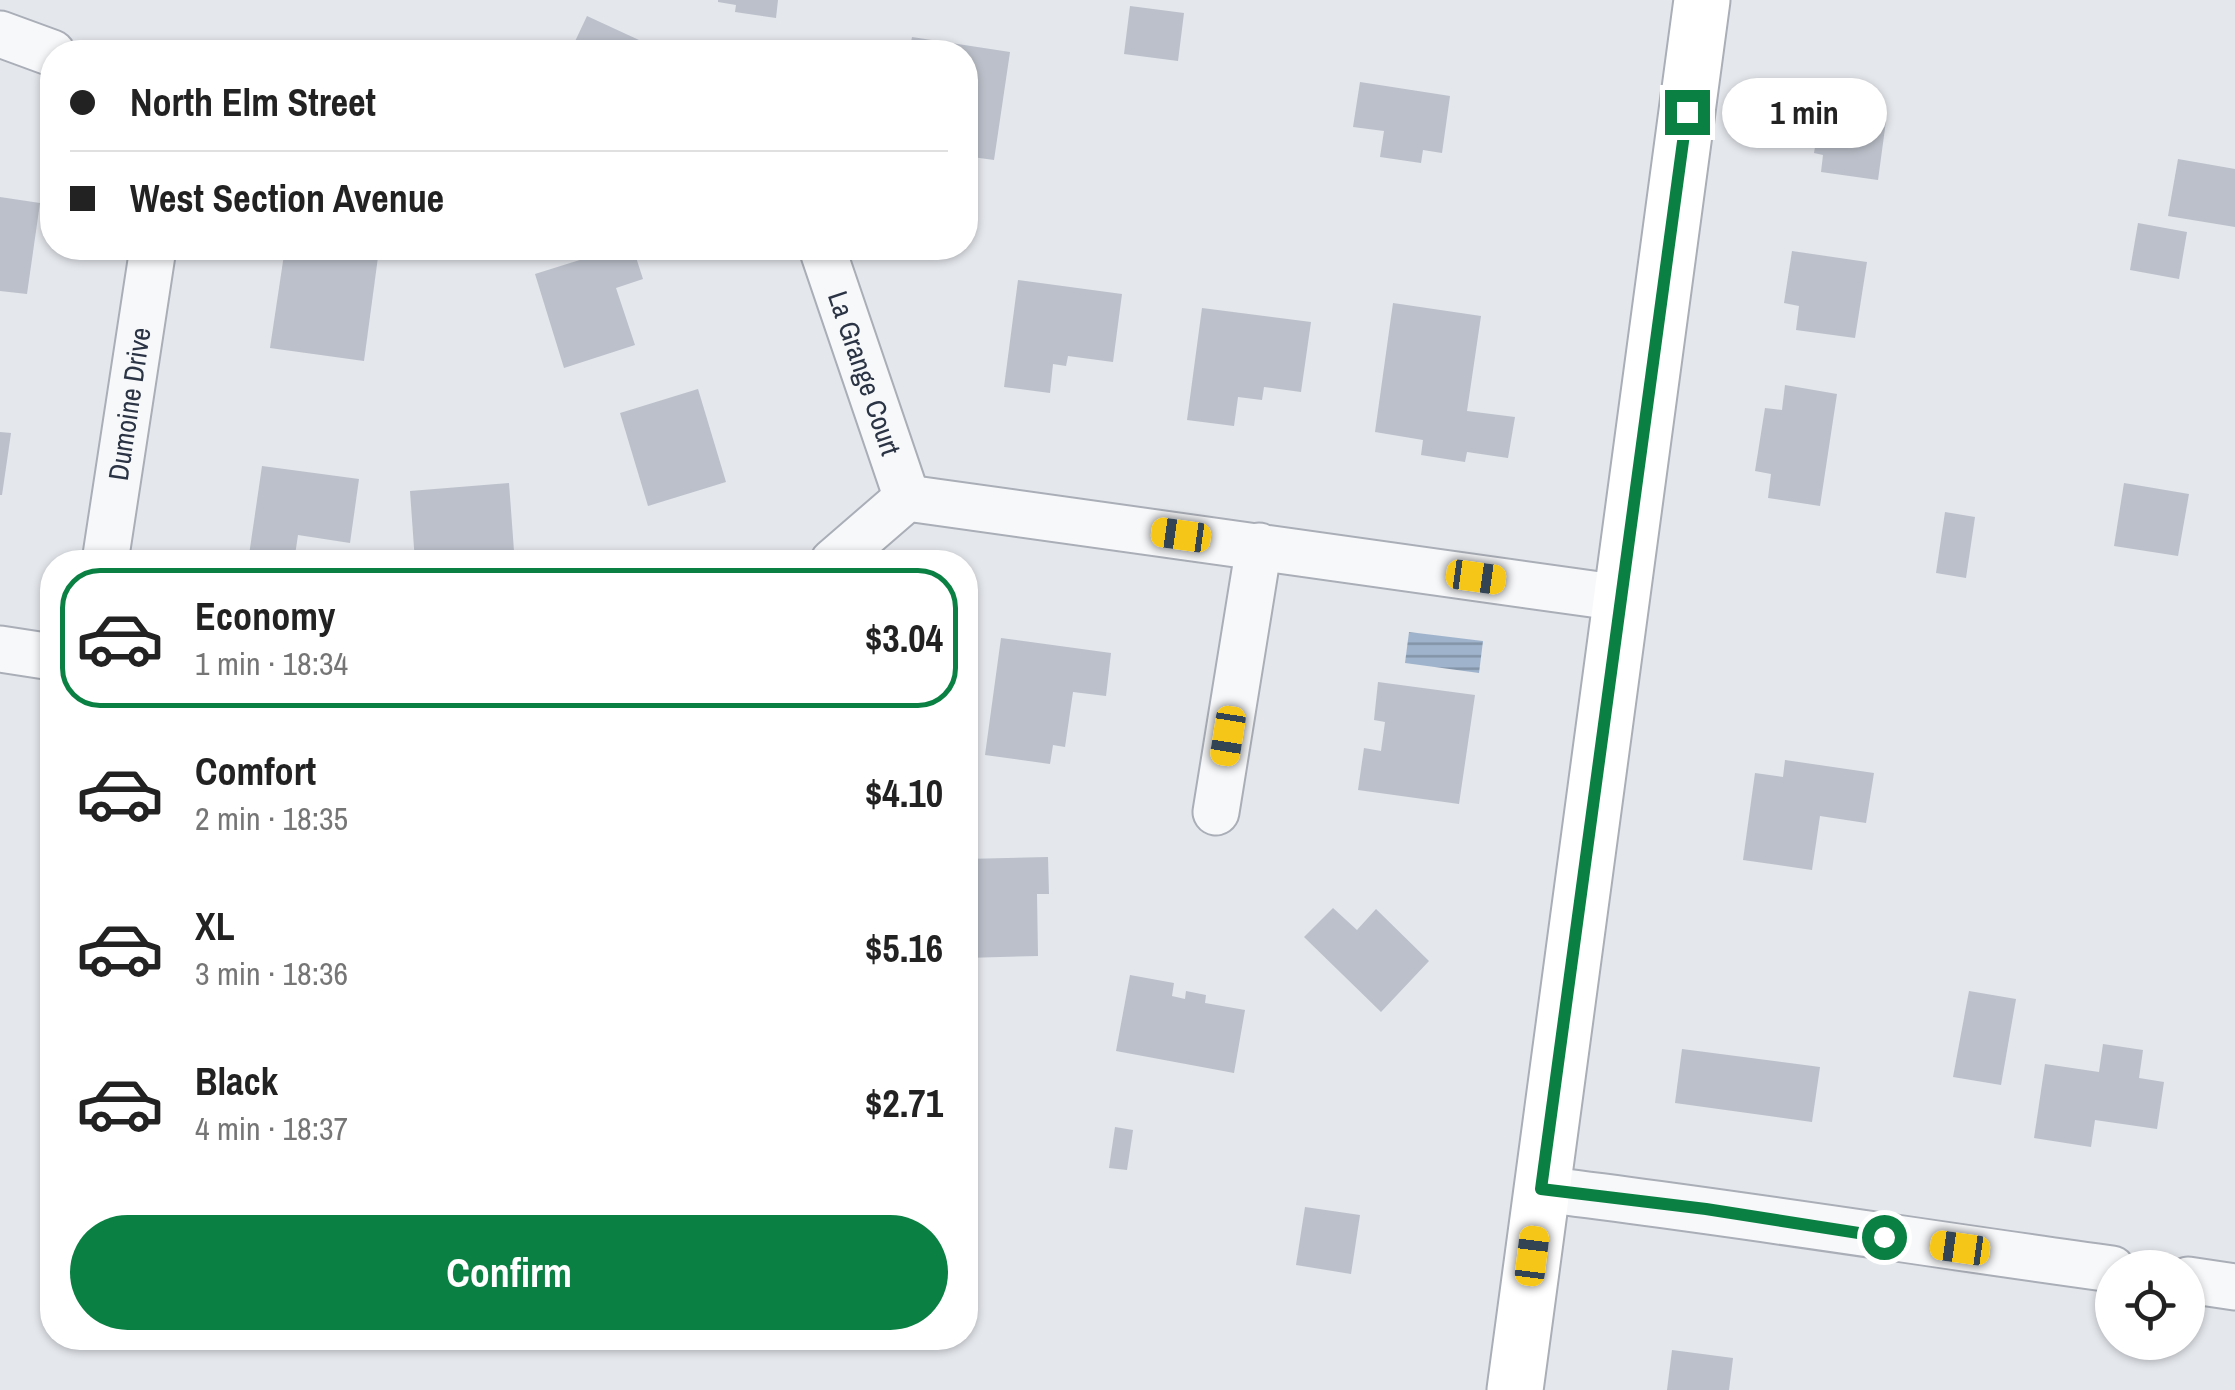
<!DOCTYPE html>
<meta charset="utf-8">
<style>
:root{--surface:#fff;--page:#f6f6f6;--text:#222;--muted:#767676;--line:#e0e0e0;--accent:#0b8043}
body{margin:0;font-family:"Archivo Narrow",sans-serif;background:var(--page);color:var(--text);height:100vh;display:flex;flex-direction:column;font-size:38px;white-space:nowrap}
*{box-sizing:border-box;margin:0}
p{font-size:32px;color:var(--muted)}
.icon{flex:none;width:55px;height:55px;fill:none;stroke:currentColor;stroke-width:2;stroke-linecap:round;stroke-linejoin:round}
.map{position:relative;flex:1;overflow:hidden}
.side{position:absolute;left:40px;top:550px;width:938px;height:800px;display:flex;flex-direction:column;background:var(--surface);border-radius:40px;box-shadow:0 2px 8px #0004}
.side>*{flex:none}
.guide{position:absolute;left:40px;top:40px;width:938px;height:220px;border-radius:40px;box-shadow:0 2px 8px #0004;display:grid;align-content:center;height:220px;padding:0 30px;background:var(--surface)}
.fabs{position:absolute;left:2095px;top:1250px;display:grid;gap:20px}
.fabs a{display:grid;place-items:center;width:110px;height:110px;border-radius:50%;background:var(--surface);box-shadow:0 2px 8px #0004;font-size:50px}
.end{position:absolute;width:45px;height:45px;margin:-22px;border:12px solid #0b8043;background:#fff;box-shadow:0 0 0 5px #fff}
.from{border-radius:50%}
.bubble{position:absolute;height:70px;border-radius:35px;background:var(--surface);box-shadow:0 2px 8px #0004;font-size:32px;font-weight:700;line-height:70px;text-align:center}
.car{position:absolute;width:30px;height:60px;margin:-30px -15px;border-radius:12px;box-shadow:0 0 8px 2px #0007;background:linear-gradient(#f5c518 24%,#345 0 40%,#f5c518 0 76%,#345 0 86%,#f5c518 0)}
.guide b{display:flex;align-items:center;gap:35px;height:95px;font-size:38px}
.guide b+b{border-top:2px solid var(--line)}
.guide i{width:25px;height:25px;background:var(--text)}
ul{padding:18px 0 0;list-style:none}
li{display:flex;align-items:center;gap:30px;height:140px;margin:0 20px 15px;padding:0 10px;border:5px solid transparent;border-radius:40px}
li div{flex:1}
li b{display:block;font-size:38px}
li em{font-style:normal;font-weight:700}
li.current{border-color:var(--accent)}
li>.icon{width:90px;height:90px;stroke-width:1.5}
.cta{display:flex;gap:20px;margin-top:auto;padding:20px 30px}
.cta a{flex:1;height:115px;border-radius:60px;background:var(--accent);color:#fff;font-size:40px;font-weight:700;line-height:115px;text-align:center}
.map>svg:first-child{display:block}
</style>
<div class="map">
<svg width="2235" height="1390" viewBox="0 0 2235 1390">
<defs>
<pattern id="water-rules" width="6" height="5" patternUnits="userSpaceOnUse" patternTransform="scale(2.5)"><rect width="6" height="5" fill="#9fb4cc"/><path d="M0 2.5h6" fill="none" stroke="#8293a7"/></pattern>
</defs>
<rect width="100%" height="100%" fill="#e4e7ec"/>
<!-- water -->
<path fill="url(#water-rules)" d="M1409,632L1483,641L1479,673L1405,663Z"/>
<!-- building -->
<g fill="#bbc0ca">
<path d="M718,0H778L776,18L735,12L736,5L718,2Z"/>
<path d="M1130,6L1184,13L1178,61L1124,54Z"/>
<path d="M587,16L665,52H570Z"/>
<path d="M912,37L1010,52L994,160L965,156V52H909Z"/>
<path d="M1360,82L1450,96L1442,153L1423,150L1421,163L1380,157L1384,131L1353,127Z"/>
<path d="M1821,112L1886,121L1878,180L1821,172L1823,155L1814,153Z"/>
<path d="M2178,159L2235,169V227L2168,216Z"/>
<path d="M0,197L40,203L27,294L0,291Z"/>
<path d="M2138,223L2187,232L2179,279L2130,270Z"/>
<path d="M285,248H310L378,257L364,361L270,348Z"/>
<path d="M618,248H633L643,279L616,288L635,345L564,368L535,274Z"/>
<path d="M1792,251L1867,262L1855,338L1796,330L1799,306L1784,303Z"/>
<path d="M1018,280L1122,294L1113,362L1068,356L1066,366L1053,364L1050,393L1004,387Z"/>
<path d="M1393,303L1481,316L1467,411L1515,417L1508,458L1467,452L1465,462L1421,455L1423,440L1375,432Z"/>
<path d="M1202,308L1311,322L1301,392L1264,387L1262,400L1238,397L1234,426L1187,420Z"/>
<path d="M1785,385L1837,394L1820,506L1768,498L1771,474L1755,471L1765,408L1782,410Z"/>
<path d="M698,389L726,482L648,506L620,413Z"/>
<path d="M0,432L11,433L2,495H0Z"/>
<path d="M262,466L359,479L350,543L298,535L294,562H248Z"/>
<path d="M509,483L514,551L469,555L470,562H415L410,491Z"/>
<path d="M2124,483L2189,494L2178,556L2114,546Z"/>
<path d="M1945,512L1975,517L1966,578L1936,573Z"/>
<path d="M1001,638L1111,653L1106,696L1073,692L1065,747L1053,745L1050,764L985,755Z"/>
<path d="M1378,682L1475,695L1459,804L1358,790L1364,748L1381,751L1385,722L1374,720Z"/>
<path d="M1785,760L1874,773L1866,823L1820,816L1812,870L1743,860L1755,773L1783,777Z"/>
<path d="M1048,857L1049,894H1037L1038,956L965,958V859Z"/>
<path d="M1333,908L1357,930L1376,909L1429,961L1381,1012L1304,937Z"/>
<path d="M1130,975L1174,983L1172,996L1185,999L1186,991L1206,995L1205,1003L1245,1010L1234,1073L1116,1051Z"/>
<path d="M1969,991L2016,999L2001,1085L1953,1077Z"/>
<path d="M2103,1044L2143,1050L2139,1078L2164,1082L2157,1129L2095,1120L2091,1147L2034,1138L2045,1064L2099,1072Z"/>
<path d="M1682,1049L1820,1067L1812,1122L1675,1103Z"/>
<path d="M1115,1127L1133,1130L1127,1170L1109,1168Z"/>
<path d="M1305,1207L1360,1215L1351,1274L1296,1265Z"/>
<path d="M1672,1350L1733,1358L1729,1390H1667Z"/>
</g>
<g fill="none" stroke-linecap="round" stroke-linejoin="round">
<defs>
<g id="street">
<path d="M0,34L52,53"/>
<path id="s1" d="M822,248L907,498"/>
<path id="s2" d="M105,562L153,248"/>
<path d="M833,562L907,498L1621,598"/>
<path d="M0,649L52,657"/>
<path d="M1216,812L1259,546"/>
<path d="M1541,1189C1732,1212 1922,1243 2112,1269"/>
<path d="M2188,1280L2235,1287"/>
</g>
<path id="secondary" d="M1515,1390L1702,0"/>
</defs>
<!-- street casing -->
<use href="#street" stroke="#a9aeb7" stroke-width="49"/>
<!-- secondary casing -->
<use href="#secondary" stroke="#a9aeb7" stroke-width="59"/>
<!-- street -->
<use href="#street" stroke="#f7f8fa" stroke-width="45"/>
<!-- secondary -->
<use href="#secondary" stroke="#fff" stroke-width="55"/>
</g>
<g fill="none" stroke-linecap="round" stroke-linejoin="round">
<!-- route -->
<path stroke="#0b8043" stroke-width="12" d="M1687,112L1541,1189L1706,1209L1884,1237"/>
</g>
<g text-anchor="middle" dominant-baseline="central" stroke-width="10" stroke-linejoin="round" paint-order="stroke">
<!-- street labels -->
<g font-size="28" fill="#2b3445" stroke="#f4f6f9">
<text stroke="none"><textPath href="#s1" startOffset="132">La Grange Court</textPath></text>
<text stroke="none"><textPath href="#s2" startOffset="160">Dumoine Drive</textPath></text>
</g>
</g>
</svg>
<div class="fabs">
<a><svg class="icon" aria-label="locate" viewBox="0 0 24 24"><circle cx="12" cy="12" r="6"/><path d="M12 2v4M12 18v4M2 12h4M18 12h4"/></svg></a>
</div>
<i class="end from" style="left:1884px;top:1237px"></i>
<i class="end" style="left:1687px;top:112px"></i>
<div class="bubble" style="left:1722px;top:78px;width:165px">1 min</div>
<i class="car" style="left:1181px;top:535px;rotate:278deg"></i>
<i class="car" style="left:1476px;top:577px;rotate:98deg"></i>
<i class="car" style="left:1228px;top:736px;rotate:189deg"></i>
<i class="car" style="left:1960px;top:1248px;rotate:278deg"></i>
<i class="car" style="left:1532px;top:1256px;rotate:7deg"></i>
<div class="guide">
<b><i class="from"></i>North Elm Street</b>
<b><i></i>West Section Avenue</b>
</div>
<section class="side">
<ul>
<li class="current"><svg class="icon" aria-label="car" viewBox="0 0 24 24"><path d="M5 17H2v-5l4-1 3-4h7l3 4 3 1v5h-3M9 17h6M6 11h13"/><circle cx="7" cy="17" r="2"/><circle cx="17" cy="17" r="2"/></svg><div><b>Economy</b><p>1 min · 18:34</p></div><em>$3.04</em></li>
<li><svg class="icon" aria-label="car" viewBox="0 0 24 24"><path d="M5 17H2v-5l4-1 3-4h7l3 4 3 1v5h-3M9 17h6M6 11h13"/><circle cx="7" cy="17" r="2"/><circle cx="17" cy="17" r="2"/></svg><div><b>Comfort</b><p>2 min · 18:35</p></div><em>$4.10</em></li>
<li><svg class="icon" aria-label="car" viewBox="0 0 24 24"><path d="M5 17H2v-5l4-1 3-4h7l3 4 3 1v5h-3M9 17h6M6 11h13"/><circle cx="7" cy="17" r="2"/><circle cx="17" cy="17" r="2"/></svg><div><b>XL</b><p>3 min · 18:36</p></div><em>$5.16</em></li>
<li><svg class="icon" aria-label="car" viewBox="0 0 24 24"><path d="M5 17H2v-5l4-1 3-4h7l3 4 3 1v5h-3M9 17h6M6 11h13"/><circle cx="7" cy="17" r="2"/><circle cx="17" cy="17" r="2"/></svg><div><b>Black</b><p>4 min · 18:37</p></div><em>$2.71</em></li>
</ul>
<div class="cta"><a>Confirm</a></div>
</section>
</div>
